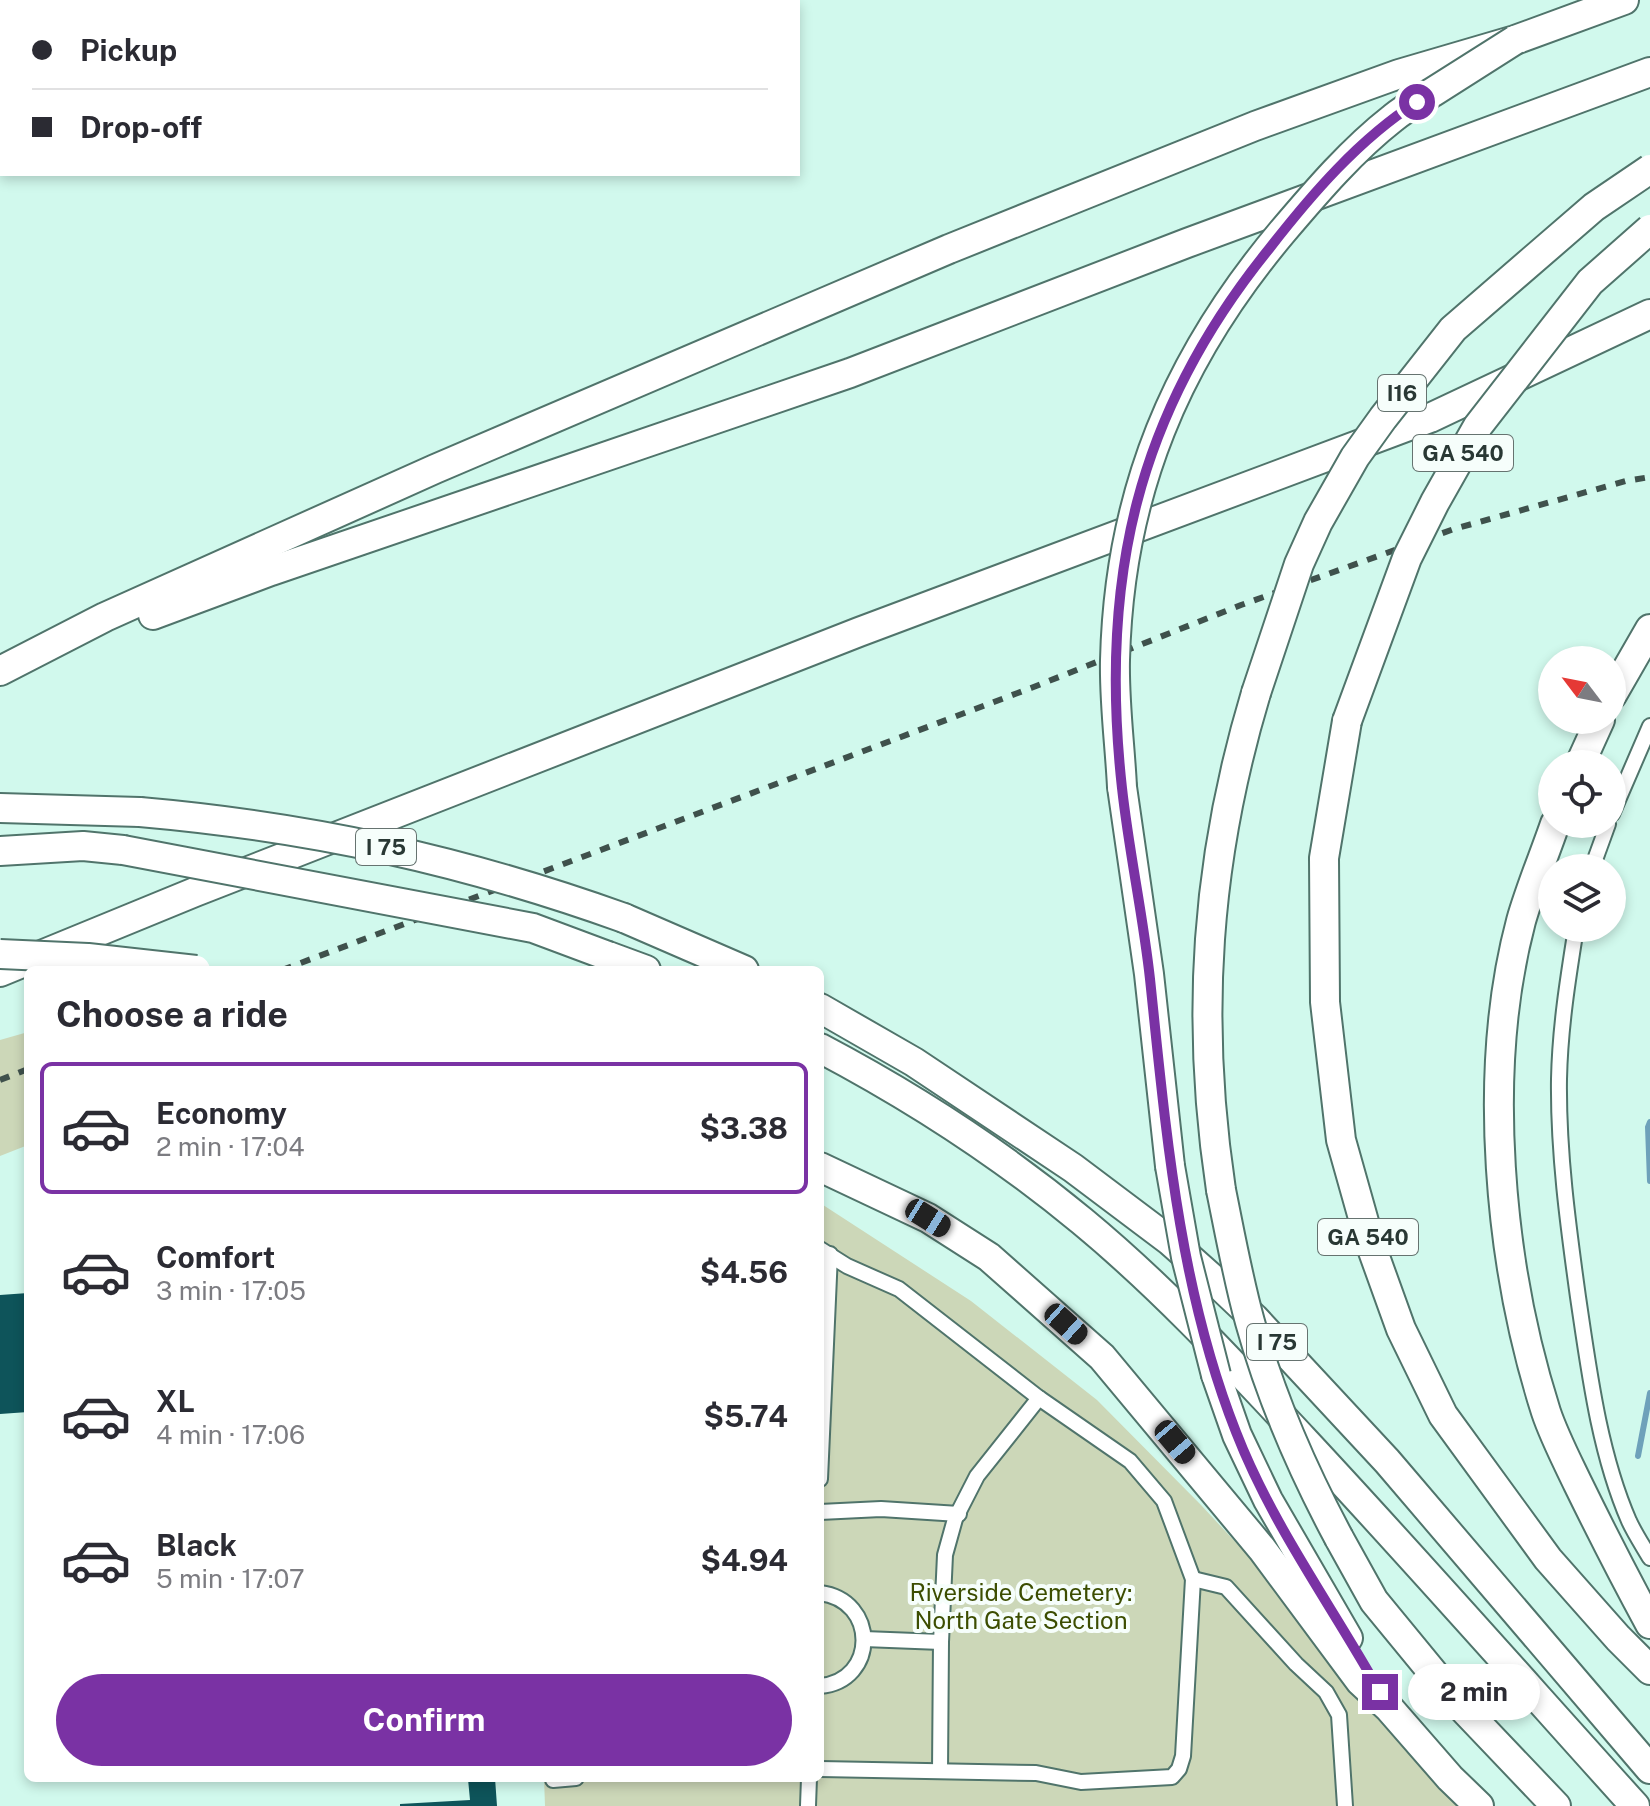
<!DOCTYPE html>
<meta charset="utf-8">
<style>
:root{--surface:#fff;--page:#f7f7f7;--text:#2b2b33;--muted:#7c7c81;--line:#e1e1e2;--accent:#7a32a4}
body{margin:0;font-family:"Public Sans",sans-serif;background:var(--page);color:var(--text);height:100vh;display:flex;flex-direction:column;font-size:30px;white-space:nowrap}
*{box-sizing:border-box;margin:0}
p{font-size:26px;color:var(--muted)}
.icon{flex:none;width:44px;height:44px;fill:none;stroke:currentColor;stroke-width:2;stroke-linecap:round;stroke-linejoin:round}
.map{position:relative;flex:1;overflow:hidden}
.details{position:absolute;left:24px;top:966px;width:800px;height:816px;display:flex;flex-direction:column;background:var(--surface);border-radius:12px;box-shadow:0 4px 12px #0003}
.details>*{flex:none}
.top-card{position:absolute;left:0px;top:0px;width:800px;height:176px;box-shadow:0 4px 12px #0003;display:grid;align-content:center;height:176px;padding:0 32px;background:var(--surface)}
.needle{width:52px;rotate:302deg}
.tools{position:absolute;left:1538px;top:646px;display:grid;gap:16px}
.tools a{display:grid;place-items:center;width:88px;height:88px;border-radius:50%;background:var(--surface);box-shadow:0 4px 12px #0003;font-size:40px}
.end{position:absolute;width:36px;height:36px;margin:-18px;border:10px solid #7a32a4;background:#fff;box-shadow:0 0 0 4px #fff}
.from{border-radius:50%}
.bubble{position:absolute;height:56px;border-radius:28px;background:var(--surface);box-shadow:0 4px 12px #0003;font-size:26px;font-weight:700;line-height:56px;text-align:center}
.car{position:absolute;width:24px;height:48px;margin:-24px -12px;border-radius:10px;box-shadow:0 0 6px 2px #0007;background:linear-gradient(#222 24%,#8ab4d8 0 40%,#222 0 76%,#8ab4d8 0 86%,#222 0)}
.top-card b{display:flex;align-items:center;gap:28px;height:76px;font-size:30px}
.top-card b+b{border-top:2px solid var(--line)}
.top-card i{width:20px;height:20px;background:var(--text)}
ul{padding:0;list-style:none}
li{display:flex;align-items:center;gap:24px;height:132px;margin:0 16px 12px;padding:0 16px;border:4px solid transparent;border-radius:12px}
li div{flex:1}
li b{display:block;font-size:30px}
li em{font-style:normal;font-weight:700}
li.current{border-color:var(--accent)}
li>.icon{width:72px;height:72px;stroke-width:1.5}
h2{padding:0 32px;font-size:36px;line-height:96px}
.button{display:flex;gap:16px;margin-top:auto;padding:16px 32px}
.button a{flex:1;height:92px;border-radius:48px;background:var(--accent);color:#fff;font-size:32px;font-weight:700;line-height:92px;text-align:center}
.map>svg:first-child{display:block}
</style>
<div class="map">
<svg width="1650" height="1806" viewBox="0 0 1650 1806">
<rect width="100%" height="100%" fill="#d1f9ed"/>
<!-- green -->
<g fill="#ccd7b8">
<path d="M28,1032V1145L0,1156V1040Z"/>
<path d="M820,1203L971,1301L1097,1400L1201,1505L1481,1806H545L544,1778H820Z"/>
</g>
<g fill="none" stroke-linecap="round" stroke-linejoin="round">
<!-- stream -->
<g stroke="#6ea1ba" stroke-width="6">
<path d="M1650,1122L1648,1127L1650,1181"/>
<path d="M1638,1456L1650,1393"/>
</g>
</g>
<!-- building -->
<g fill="#0e545a">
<path d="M28,1293V1412L0,1414V1295Z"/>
<path d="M495,1778L497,1806H400V1804L470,1800L468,1779Z"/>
</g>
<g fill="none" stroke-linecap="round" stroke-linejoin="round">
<defs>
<g id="street">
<path d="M1612,814L1650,726"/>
<path d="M1592,868L1608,824"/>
<path d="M1576,928C1568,978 1560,1028 1559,1079C1558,1151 1568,1225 1578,1297C1589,1371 1599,1452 1629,1521C1635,1534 1643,1546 1650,1558"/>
<path d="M820,1249L847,1266L899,1289L1039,1398L1130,1461L1164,1501L1193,1579L1183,1756L1179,1769L1172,1777L1081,1782L1036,1773L820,1769"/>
<path d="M820,1479L830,1254"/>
<path d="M820,1512L881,1509L959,1514"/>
<path d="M1193,1579L1226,1587L1296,1664L1326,1692L1339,1715L1345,1806"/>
<path d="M820,1593C878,1600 878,1681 820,1686"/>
<path d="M864,1639L941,1642"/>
<path d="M940,1771L941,1642L945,1555L955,1519L977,1476L1039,1398"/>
<path d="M553,1780L576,1778"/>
<path d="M808,1806L809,1778"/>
</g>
<g id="highway">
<path d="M153,615L271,571L850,373L1187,243L1650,72"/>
<path d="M0,671L105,617L435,469L949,249L1255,126L1399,74L1515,40L1624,0"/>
<path d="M1612,695L1650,629"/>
<path d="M1347,721L1324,858L1325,1002L1341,1140L1370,1243L1401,1329L1443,1415L1548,1559L1618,1638L1650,1670"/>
<path d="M1580,764L1600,720"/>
<path d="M1122,787L1149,974L1170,1166"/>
<path d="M0,808L140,812"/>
<path d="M1555,824C1544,856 1530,889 1521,921C1481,1071 1499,1265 1546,1412C1554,1436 1567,1461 1578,1484C1601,1531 1625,1578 1650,1624"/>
<path d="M0,851L83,846L123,850"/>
<path d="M624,918L744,970"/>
<path d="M608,956L646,970"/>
<path d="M0,972L195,892L859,632L1430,418L1650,314"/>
<path d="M820,1008L914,1062L1073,1168L1170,1241L1215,1281L1254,1318L1387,1461L1650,1769"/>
<path d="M820,1048C913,1097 1001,1154 1082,1221C1162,1287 1232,1363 1302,1438C1415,1559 1524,1683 1635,1806"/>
<path d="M820,1167L928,1218L989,1257L1102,1357L1262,1549L1360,1681L1389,1708L1450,1778L1479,1806"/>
<path d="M1221,1190C1195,1018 1206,859 1256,693"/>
<path d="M1216,1375L1237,1435L1268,1500L1348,1638"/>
<path d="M1339,1538L1374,1601L1457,1702L1556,1806"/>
</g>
</defs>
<!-- street casing -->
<use href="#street" stroke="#50746b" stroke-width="18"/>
<!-- highway casing -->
<use href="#highway" stroke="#50746b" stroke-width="32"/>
<!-- street -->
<use href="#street" stroke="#fff" stroke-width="14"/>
<!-- highway -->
<use href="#highway" stroke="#fff" stroke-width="28"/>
<!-- rail -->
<g stroke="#3f514c" stroke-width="6" stroke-dasharray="10 10" stroke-linecap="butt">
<path d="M282,970L1031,688L1241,605L1454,529L1626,481L1650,477"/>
<path d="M0,1080L28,1069"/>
</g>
<defs>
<g id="highway-bridge">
<path d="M1256,693L1299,564L1318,522L1355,457L1383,418L1453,329L1594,207L1650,169"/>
<path d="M1347,721L1407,558L1435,502L1478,426L1590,282L1650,229"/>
<path d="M1122,787C1120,745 1114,703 1115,660C1119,493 1176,358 1283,231C1317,191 1352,150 1393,118C1405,108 1420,100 1433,92C1461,74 1488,57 1515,40"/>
<path d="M140,812C311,827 462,860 624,918"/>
<path d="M123,850L533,928L608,956"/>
<path d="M0,954L88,958L196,970"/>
<path d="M1170,1166L1186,1257L1216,1375"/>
<path d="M1221,1190C1230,1234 1238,1279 1250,1322C1271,1398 1302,1469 1339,1538"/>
</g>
</defs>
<!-- highway-bridge casing -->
<use href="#highway-bridge" stroke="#50746b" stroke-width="32" stroke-linecap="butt"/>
<!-- highway-bridge -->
<use href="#highway-bridge" stroke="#fff" stroke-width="28"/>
</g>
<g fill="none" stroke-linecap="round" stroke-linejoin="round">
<!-- route -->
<path stroke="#7a32a4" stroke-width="10" d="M1380,1692C1332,1606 1272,1525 1236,1432C1179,1288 1166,1132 1150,979C1143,915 1129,852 1122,788C1099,581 1136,413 1269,249C1311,195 1359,139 1417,102"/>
</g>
<g text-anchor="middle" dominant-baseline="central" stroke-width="8" stroke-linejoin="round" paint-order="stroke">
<!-- shield labels -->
<g fill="#f6fefb" stroke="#667370" stroke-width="2">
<rect x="1378" y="375" width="48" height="36" rx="6"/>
<rect x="1413" y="435" width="100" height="36" rx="6"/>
<rect x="356" y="829" width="60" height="36" rx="6"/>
<rect x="1318" y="1219" width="100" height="36" rx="6"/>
<rect x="1247" y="1324" width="60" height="36" rx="6"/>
</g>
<g font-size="22" font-weight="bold" fill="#293834">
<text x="1402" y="393">I16</text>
<text x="1463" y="453">GA 540</text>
<text x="386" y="847">I 75</text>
<text x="1368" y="1237">GA 540</text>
<text x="1277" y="1342">I 75</text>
</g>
<!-- park labels -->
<g font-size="24" fill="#3c4d01" stroke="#f6fefb">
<text x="1021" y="1592">Riverside Cemetery:<tspan x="1021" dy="28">North Gate Section</tspan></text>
</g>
</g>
</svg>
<div class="tools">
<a><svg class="needle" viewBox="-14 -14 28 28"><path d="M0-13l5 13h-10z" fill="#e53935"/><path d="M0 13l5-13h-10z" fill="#7c7c81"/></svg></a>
<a><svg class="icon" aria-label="locate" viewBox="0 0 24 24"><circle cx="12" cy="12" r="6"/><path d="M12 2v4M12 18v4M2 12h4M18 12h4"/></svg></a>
<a><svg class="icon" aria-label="layers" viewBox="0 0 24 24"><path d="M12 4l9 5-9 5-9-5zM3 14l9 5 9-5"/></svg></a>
</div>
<i class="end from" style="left:1417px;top:102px"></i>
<i class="end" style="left:1380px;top:1692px"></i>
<div class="bubble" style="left:1408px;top:1664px;width:132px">2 min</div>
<i class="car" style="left:928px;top:1218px;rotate:122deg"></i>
<i class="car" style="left:1066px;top:1324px;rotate:132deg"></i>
<i class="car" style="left:1175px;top:1442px;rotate:140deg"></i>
<div class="top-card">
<b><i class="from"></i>Pickup</b>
<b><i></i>Drop-off</b>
</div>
<section class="details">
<h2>Choose a ride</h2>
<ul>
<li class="current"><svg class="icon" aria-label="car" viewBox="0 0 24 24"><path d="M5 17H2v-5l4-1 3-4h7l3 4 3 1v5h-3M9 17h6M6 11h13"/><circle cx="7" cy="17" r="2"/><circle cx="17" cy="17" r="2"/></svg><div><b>Economy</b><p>2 min · 17:04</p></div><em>$3.38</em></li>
<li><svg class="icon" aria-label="car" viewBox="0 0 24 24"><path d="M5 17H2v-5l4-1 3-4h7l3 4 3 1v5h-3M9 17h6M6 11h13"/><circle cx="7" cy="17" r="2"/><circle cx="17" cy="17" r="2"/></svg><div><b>Comfort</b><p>3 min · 17:05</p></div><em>$4.56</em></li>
<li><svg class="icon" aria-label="car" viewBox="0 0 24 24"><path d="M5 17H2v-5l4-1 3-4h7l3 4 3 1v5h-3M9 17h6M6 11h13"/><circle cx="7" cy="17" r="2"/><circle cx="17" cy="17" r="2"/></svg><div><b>XL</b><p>4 min · 17:06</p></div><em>$5.74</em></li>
<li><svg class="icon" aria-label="car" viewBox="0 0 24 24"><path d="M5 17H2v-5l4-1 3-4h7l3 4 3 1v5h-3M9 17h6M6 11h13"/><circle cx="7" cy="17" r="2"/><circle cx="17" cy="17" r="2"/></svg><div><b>Black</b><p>5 min · 17:07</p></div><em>$4.94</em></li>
</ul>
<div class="button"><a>Confirm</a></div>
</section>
</div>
